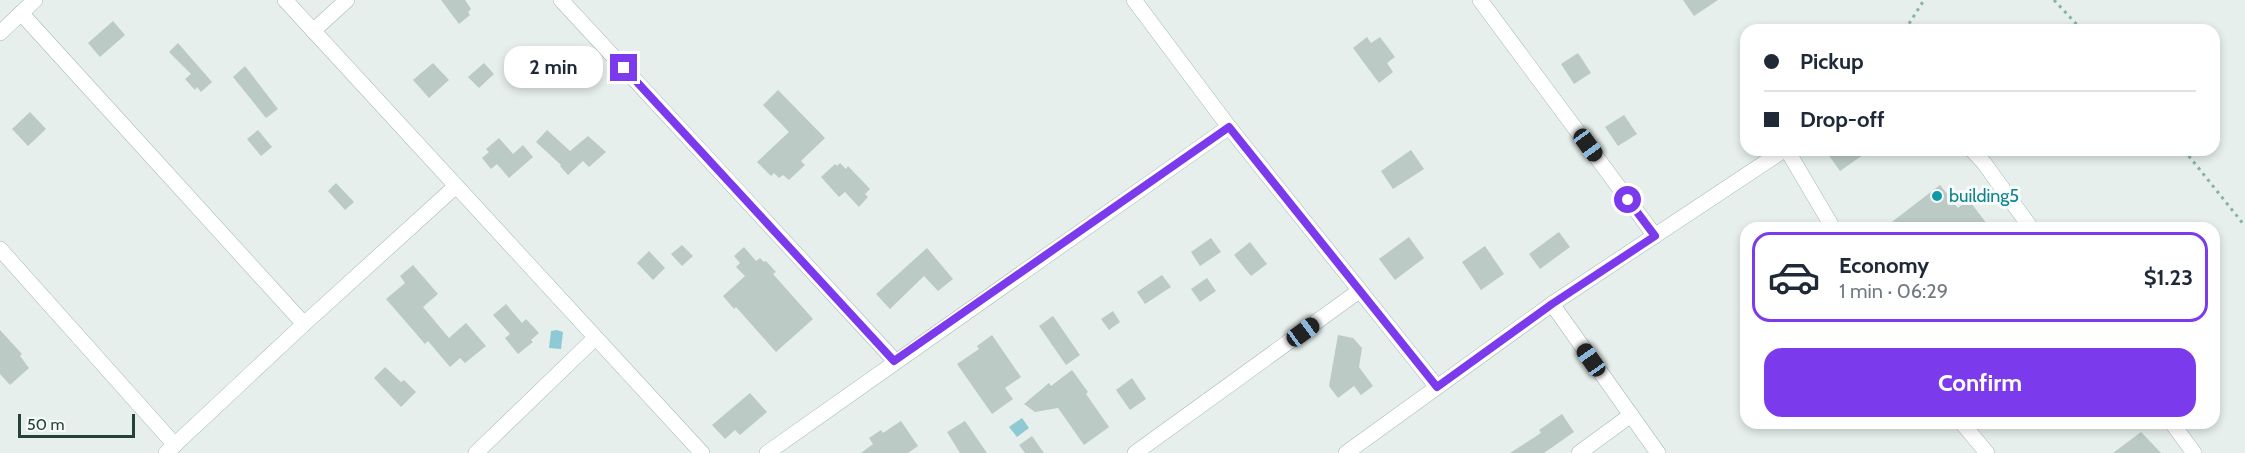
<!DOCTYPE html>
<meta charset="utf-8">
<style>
:root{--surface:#fff;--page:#f2f2f3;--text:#1f2937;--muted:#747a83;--line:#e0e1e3;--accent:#7c3aed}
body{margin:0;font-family:Cabin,sans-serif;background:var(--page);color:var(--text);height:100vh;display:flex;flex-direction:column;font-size:22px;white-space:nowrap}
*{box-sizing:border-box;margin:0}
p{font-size:20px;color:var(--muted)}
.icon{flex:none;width:33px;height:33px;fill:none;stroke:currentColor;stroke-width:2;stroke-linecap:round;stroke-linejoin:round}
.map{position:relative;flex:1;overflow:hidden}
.panel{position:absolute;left:1740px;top:222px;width:480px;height:207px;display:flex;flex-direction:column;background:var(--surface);border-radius:18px;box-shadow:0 3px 9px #0003}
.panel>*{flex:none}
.banner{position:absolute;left:1740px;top:24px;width:480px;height:132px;border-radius:18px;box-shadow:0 3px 9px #0003;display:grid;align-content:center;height:132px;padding:0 24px;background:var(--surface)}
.scale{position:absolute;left:18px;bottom:15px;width:117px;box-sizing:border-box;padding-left:6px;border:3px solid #24423a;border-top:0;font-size:16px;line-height:21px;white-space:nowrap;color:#24423a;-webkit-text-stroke:4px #f7fbf9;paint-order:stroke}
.end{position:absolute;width:27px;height:27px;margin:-14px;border:8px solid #7c3aed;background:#fff;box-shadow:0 0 0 3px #fff}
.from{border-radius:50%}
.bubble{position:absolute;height:42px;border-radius:18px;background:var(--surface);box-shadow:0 3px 9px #0003;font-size:20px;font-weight:700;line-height:42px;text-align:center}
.car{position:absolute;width:18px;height:36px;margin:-18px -9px;border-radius:8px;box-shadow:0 0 4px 2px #0007;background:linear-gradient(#222 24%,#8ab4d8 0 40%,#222 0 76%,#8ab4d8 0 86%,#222 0)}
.banner b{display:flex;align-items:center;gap:21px;height:57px;font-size:22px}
.banner b+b{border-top:2px solid var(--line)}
.banner i{width:15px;height:15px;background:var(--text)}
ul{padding:10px 0 0;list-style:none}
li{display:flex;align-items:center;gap:18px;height:90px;margin:0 12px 9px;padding:0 12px;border:3px solid transparent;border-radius:18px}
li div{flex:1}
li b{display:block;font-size:22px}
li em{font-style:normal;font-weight:700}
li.current{border-color:var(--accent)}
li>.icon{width:54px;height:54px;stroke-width:1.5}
.action{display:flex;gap:12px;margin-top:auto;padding:12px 24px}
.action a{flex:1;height:69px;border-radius:18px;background:var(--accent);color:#fff;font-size:24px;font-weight:700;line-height:69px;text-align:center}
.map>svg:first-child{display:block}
</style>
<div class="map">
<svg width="2245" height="453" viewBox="0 0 2245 453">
<rect width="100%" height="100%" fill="#e6efeb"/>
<!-- water -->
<g fill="#8ec9d4">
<path d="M557,330L563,332L561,349L549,348L551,331Z"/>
<path d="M1022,418L1029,428L1017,437L1009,427Z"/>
</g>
<!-- building -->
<g fill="#bbcac4">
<path d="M441,0H465L471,9L468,12L470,15L459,24Z"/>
<path d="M1683,0H1718L1694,16Z"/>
<path d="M113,21L125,35L100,57L88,43Z"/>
<path d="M1367,37L1371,43L1380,37L1395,57L1387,63L1393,72L1379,83L1353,48Z"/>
<path d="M178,43L212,82L201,92L197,87L195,90L185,79L191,74L169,52Z"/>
<path d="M1578,53L1591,73L1574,84L1561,64Z"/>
<path d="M433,63L449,80L429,98L413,80Z"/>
<path d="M484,63L494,74L479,88L468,77Z"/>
<path d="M245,66L278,109L266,118L233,77Z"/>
<path d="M778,90L825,138L801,161L805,165L789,180L783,175L779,178L774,173L771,176L757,162L789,132L763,105Z"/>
<path d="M30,112L46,129L28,146L12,129Z"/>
<path d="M1624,115L1637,134L1618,146L1605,127Z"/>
<path d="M258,130L272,147L261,156L247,139Z"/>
<path d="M547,130L570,151L588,136L606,152L589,167L583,161L568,175L560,166L561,165L536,142Z"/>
<path d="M499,138L513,154L523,145L533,157L509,178L497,164L491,169L482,158L489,152L486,149Z"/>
<path d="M1411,150L1424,169L1393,189L1381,171Z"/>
<path d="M1825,150H1870L1840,171Z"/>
<path d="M840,163L846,169L848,166L870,189L865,194L868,197L859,207L845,192L839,197L821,177L835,164L837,166Z"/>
<path d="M336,183L354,202L345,210L328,191Z"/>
<path d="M1940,185L1958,208L1968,199L1990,228H1884Z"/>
<path d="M1559,232L1570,247L1540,269L1529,254Z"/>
<path d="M1409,237L1424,258L1395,280L1379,259Z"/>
<path d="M1211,238L1221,252L1200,266L1191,252Z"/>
<path d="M1250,242L1267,264L1251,276L1234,255Z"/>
<path d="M682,245L693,256L682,266L671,254Z"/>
<path d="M1485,246L1504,274L1481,290L1462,262Z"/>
<path d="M744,247L756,261L760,258L764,262L766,261L776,272L773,274L813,319L776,352L736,307L734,309L723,296L745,276L736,267L740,263L734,256Z"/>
<path d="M927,248L953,279L938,291L924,276L890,309L876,294Z"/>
<path d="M649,251L665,268L653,280L637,263Z"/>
<path d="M413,265L438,294L423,307L449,338L466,323L486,346L465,363L460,358L450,367L428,341L425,344L386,299L405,283L400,276Z"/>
<path d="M1162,275L1171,287L1145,304L1137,292Z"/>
<path d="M1207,278L1216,291L1200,302L1191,289Z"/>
<path d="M506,304L522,323L526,319L539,333L531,340L533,342L518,354L505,338L510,334L493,315Z"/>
<path d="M1113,311L1120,322L1109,330L1101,319Z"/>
<path d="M1053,316L1080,355L1066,365L1039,326Z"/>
<path d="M0,330L22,354L20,356L29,368L10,385L0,374Z"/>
<path d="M992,335L1021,377L1005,388L1013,399L992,414L957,364L979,349L977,346Z"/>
<path d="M1338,335L1353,338L1362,348L1359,367L1373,386L1361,395L1354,386L1338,398L1329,386Z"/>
<path d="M385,367L401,382L404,380L416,392L401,407L374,378Z"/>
<path d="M1072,370L1088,392L1086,394L1109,427L1084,445L1058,408L1035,412L1024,404L1049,383L1051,386Z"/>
<path d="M1132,378L1146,399L1130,410L1116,390Z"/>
<path d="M750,393L767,412L740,435L735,430L725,439L712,425Z"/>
<path d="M1562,414L1574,432L1544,453H1510L1541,433L1539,430Z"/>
<path d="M901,421L918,446L908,453H861L873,444L869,438L881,430L883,433Z"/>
<path d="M965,421L987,453H960L947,432Z"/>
<path d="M2141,432L2161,453H2113Z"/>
<path d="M1032,436L1044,453H1025L1019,445Z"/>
</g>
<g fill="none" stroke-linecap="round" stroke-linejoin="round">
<defs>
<g id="minor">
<path d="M285,0L702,453"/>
<path d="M561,0L895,361"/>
<path d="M1134,0L1229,127L1437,387"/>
<path d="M1480,0L1655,236"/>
<path d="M21,13L304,324"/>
<path d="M313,31L347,0"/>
<path d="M0,33L35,0"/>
<path d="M1787,150L1833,228"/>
<path d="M1972,150L1984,163L2031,228"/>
<path d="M0,249L175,445"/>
<path d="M1552,304L1658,453"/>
<path d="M1962,423L1987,453"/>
<path d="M2172,423L2194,453"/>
<path d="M166,453L304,324L456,186"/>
<path d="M476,453L595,338"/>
<path d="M767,453L1229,127"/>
<path d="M1135,453L1359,291"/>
<path d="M1346,453L1552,304L1784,150"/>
<path d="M1579,453L1631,415"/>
</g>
</defs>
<!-- minor casing -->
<use href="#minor" stroke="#a8b8b2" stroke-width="16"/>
<!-- path -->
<g stroke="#86b3a5" stroke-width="3" stroke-dasharray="3 4.5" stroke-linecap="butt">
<path d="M2054,0L2082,30"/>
<path d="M1905,30L1924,0"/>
<path d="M2184,150L2245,226"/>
</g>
<!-- minor -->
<use href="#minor" stroke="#fff" stroke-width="15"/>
</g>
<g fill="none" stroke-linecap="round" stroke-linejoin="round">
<!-- route -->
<path stroke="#7c3aed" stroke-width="8" d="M624,68L894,361L1229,127L1437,387L1552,304L1655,236L1628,200"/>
</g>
<!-- markers -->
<circle fill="#0f9aa8" stroke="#f7fbf9" stroke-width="2" cx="1937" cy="196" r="6"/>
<g text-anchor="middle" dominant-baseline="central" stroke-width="6" stroke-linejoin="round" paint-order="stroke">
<!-- culture labels -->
<g font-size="18" fill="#0d838f" stroke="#f7fbf9" text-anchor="start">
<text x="1949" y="196">building5</text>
</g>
</g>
</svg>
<div class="scale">50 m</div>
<i class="end from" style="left:1628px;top:200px"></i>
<i class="end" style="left:624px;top:68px"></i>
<div class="bubble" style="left:504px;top:46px;width:99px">2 min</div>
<i class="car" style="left:1588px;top:145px;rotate:144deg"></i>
<i class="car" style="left:1303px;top:332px;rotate:54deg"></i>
<i class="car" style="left:1591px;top:360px;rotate:325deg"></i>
<div class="banner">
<b><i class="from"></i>Pickup</b>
<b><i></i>Drop-off</b>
</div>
<section class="panel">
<ul>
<li class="current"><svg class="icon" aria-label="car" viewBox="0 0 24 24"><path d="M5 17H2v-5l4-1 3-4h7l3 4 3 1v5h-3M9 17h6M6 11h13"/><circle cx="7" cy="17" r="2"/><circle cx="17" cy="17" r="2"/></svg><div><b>Economy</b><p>1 min · 06:29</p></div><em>$1.23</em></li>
</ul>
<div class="action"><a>Confirm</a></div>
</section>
</div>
